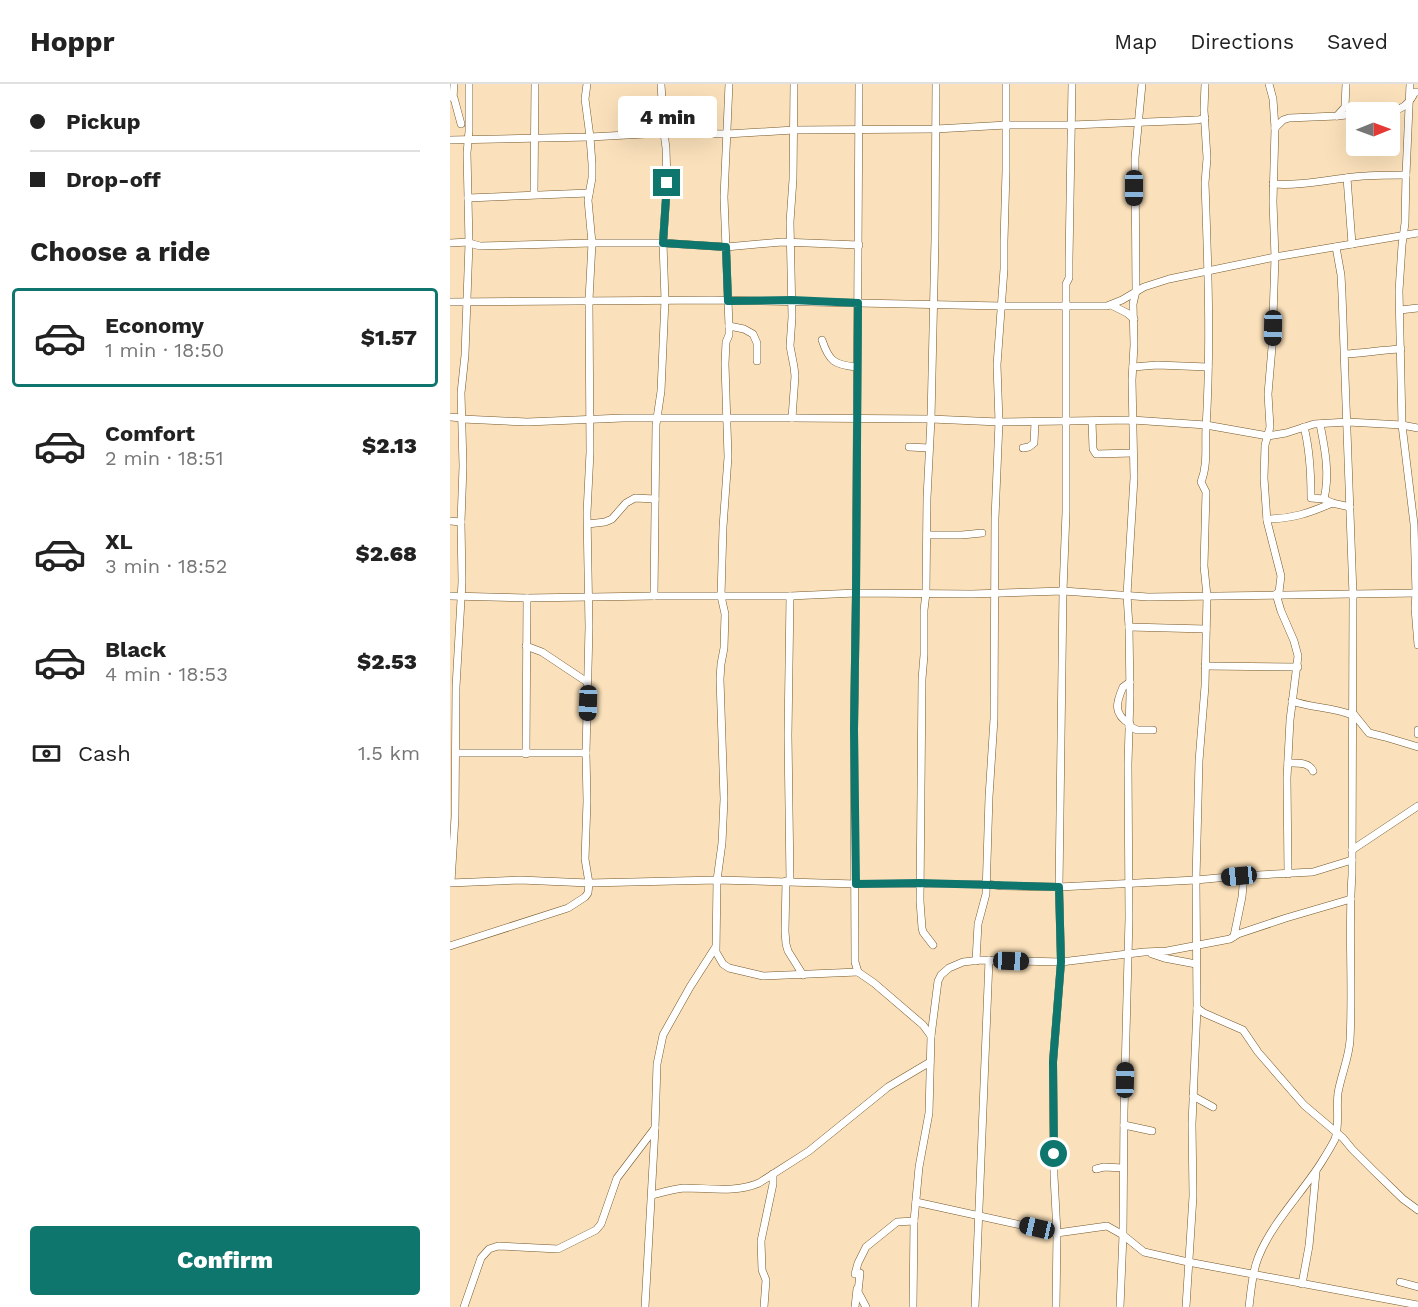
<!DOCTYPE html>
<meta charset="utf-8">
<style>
:root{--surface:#fff;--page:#f2f2f2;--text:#222;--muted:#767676;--line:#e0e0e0;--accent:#0f766e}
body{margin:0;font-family:"Work Sans",sans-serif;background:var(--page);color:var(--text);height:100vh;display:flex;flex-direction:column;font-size:22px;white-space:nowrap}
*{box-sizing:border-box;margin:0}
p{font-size:20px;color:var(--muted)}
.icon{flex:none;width:33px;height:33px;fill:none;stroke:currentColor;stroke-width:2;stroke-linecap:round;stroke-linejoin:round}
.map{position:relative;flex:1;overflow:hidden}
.panel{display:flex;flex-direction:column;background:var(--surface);width:450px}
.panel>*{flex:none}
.top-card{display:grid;align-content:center;height:132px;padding:0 30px;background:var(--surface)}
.needle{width:39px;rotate:89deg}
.fabs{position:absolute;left:896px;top:18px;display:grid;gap:12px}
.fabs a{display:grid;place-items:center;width:54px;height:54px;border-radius:6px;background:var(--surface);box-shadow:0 6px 24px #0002;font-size:30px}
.end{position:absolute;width:27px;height:27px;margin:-14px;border:8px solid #0f766e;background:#fff;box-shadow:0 0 0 3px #fff}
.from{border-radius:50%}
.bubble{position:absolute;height:42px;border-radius:6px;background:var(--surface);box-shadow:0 6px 24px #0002;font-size:20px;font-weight:800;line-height:42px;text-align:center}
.car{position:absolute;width:18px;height:36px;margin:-18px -9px;border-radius:8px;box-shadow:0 0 4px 2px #0007;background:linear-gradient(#222 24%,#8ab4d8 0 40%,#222 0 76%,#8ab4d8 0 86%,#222 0)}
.top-card b{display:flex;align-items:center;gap:21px;height:57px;font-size:22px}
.top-card b+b{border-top:2px solid var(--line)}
.top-card i{width:15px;height:15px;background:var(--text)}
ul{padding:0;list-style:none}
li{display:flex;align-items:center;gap:18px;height:99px;margin:0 12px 9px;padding:0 18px;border:3px solid transparent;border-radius:6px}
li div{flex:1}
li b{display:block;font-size:22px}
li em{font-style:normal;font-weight:800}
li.on{border-color:var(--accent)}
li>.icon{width:54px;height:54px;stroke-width:1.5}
h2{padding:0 30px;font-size:27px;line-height:72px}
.pay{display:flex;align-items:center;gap:15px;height:66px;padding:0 30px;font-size:22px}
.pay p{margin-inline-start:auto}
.primary-button{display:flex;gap:12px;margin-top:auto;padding:12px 30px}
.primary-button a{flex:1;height:69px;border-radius:6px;background:var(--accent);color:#fff;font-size:24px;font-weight:800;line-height:69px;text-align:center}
header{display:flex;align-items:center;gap:36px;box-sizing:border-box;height:84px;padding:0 30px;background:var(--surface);border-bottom:2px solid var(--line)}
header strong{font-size:28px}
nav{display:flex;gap:33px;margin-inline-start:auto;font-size:21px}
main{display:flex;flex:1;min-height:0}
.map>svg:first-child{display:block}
</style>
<header>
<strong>Hoppr</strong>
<nav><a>Map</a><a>Directions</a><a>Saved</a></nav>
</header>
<main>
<section class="panel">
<div class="top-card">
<b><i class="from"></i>Pickup</b>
<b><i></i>Drop-off</b>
</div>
<h2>Choose a ride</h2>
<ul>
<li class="on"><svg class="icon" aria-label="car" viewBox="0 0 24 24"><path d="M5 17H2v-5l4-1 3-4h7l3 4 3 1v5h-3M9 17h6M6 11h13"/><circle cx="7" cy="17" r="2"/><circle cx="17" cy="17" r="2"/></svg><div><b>Economy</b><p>1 min · 18:50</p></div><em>$1.57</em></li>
<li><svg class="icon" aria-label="car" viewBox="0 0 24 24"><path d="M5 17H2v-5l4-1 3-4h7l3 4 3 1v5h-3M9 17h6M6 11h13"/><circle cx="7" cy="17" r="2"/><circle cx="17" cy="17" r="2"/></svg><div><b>Comfort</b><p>2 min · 18:51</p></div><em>$2.13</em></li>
<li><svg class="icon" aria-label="car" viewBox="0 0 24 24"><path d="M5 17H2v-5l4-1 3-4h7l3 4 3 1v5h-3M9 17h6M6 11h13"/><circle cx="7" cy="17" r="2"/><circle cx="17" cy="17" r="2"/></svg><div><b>XL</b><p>3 min · 18:52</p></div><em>$2.68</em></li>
<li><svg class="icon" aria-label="car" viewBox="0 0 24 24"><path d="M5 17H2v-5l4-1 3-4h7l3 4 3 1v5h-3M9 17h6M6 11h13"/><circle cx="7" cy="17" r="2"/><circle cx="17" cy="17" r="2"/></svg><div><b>Black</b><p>4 min · 18:53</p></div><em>$2.53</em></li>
</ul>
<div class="pay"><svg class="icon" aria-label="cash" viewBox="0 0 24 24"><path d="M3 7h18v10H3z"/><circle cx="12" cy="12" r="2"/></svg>Cash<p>1.5 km</p></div>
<div class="primary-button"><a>Confirm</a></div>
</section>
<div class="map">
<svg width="968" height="1223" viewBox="0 0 968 1223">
<rect width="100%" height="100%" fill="#fbe1bb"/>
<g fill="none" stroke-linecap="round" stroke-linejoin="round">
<defs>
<g id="minor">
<path d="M279,0L274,113L279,242V251L276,258L275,280L278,373L273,443L271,512L275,530L274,564L271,580L270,595L274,715L272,759L267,796L266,868L273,880L279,884L313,892L408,888"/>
<path d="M409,0L406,509L404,645L405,878L408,888L424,899L473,941L481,952L479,1029L469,1083L464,1137L463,1223"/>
<path d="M819,0L823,15L825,44L823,118L825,173L822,263L818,310L820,343L815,361L814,394L817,437L831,492L829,508L826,510L831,527L844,557L848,572L840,636L837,694L838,790"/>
<path d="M960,0L956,91L955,139L952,161L949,207L952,341L964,440L966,509L965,524L968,561"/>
<path d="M3,14L4,0"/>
<path d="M4,14L11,40"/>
<path d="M921,28C943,26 954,30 965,8H968"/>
<path d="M887,32L895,23L896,0"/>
<path d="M825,44L833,36L839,34L887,32L906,30"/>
<path d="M0,56L140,53L214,49L277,50L344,46L486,45L557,41H621L748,36L755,34"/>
<path d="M897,94L902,160"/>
<path d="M823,100C851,102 876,96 903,93C921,91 938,91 956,91"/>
<path d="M84,110L85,0"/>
<path d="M18,114L139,109"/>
<path d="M0,159L19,158"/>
<path d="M19,159L30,162L142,159H213L276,163L332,158L409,161"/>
<path d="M0,218L262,216L552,222H657L672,216L694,203L719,195L825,173L968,149"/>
<path d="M661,221L677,229L684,235"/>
<path d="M950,226L968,224"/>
<path d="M279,242L294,245L303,250L307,259V277"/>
<path d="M372,256C379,277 384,281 407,283"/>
<path d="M895,270C914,269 932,266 951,265"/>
<path d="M683,283L707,281L758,283"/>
<path d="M0,333L12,334"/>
<path d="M342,334L345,292L344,283L340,262L342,233L340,138L343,95L344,0"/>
<path d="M12,335L77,338L173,334H342L481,335L549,338L682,336L756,341L818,352L836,349L864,340L898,338L952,341L968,344"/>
<path d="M642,337L643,365L646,370L683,369"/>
<path d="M870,340C875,365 880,390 874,415"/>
<path d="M854,343C860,366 861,391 861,414L874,415L882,419L900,423"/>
<path d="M459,363L479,364"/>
<path d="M573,364L579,363L584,359L585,338"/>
<path d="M817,435C841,435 860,429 882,419"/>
<path d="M0,437L11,438"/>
<path d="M138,440L155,438L162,435L176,419L185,414L205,415"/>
<path d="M477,451H512L532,449"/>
<path d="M0,512L77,514L204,512H340L406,509L522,510L613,507L698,513L968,509"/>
<path d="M204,512L206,341L211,307L215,216L213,159L217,99L216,64L214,49L211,0"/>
<path d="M679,543L756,545"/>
<path d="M76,562L92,568L137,598"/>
<path d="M755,582L848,583"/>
<path d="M842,617C861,624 883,623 902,631"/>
<path d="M902,628L919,649L935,653L968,663"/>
<path d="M680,640C663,630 666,619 673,603L680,598"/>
<path d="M679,642L687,646H703"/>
<path d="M968,646V650"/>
<path d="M6,669H136"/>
<path d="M76,670L77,514"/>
<path d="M838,679C847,679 859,678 863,687"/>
<path d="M902,766L968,722"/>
<path d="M336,797L335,847L336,860L338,867L353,891"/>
<path d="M340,797L338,651L340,512"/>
<path d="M1,798L5,733L6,603L12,498L11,438L13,382L11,309L15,271L19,159L17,69L19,47V0"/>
<path d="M0,799L70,796L139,799L267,796L406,800H536L553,802L609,803L746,796L789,792L863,788L902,776"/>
<path d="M784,852L792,813L794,791"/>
<path d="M483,861L473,848L472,844L470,817L472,595L474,571V526L476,509L477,414L481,335L485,155L486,0"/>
<path d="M0,862L118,824L135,813L138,809L139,799L135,775L137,717L136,669L139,543L137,429L140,368L139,216L142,159L138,116L142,94V80L140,53L135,15L137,0"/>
<path d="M702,870L714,874L746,880"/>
<path d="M526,877L528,840L536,810L539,713L544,635L545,434L549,338L547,281L554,185V157L556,87V0"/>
<path d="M747,924L754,929L793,946L808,968L854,1021L893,1054L902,1065L923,1086L953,1115L968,1126"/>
<path d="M481,952L488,897L491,891L499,884L513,878L531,876L611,878L694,868L717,867L780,855L788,850L836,834L901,815"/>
<path d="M743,1012L763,1023"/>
<path d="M674,1041L702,1047"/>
<path d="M646,1085L654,1083L673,1084"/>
<path d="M202,1111C213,1108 223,1105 234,1104C259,1104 286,1109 309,1099L359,1067L438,1003L480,978"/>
<path d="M466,1118L607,1149L657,1142L673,1151L694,1168L738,1178L968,1221"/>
<path d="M950,1198L968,1203"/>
<path d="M852,1200L859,1162L866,1088"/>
<path d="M14,1223L31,1174L39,1165L48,1162L108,1165L146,1146L151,1140L167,1094L205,1044L207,980L213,951L240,903L265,864"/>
<path d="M195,1223L205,1044"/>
<path d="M314,1223L316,1196L312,1186L311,1157L323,1100V1090"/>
<path d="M405,1223L407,1205"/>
<path d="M416,1223L408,1208L410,1189L405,1190L408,1179L416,1163L447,1138L464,1137"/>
<path d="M525,1223L539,876"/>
<path d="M606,1223L607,1149L604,1092L603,978L611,878L609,803L613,507L616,428V200L619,194V176L622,0"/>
<path d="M670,1223L673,1151L674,1028L679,834L678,680L680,611L679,543L677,511L684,394L682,296L684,261L683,220L686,207L685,74L692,0"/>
<path d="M736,1223L743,1112L742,1040L747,924L746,796L749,677L755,602L757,512L754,482L756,408L751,398C758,381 755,362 756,344C761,263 758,181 755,99L757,74L754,26L755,0"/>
<path d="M799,1223C801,1207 802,1189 808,1174C821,1140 852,1109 871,1079C876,1071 881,1063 885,1055C890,1041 886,1024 888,1009C891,991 899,974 900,956C903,901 898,846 902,791L903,511L892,210L891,191L886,163"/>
</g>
</defs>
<!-- minor casing -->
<use href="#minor" stroke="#73572a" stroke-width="8"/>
<!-- minor -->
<use href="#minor" stroke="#fff" stroke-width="7"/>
</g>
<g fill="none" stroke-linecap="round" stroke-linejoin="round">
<!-- route -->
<path stroke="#0f766e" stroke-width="8" d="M217,99L213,159L276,163L278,217L342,216L408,219L406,509L404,645L406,800L470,799L609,803L611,878L603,978L604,1070"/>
</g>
</svg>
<div class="fabs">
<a><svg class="needle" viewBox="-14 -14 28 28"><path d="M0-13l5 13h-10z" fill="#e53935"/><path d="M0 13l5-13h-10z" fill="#767676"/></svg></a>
</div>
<i class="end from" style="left:604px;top:1070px"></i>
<i class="end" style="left:217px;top:99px"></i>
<div class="bubble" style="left:168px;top:12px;width:99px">4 min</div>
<i class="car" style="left:684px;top:104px;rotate:180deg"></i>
<i class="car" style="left:823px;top:244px;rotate:181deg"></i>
<i class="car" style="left:138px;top:619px;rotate:182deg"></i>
<i class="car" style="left:789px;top:792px;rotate:264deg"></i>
<i class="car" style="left:561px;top:877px;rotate:92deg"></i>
<i class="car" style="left:675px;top:996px;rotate:1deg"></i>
<i class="car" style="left:587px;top:1144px;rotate:283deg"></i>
</div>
</main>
